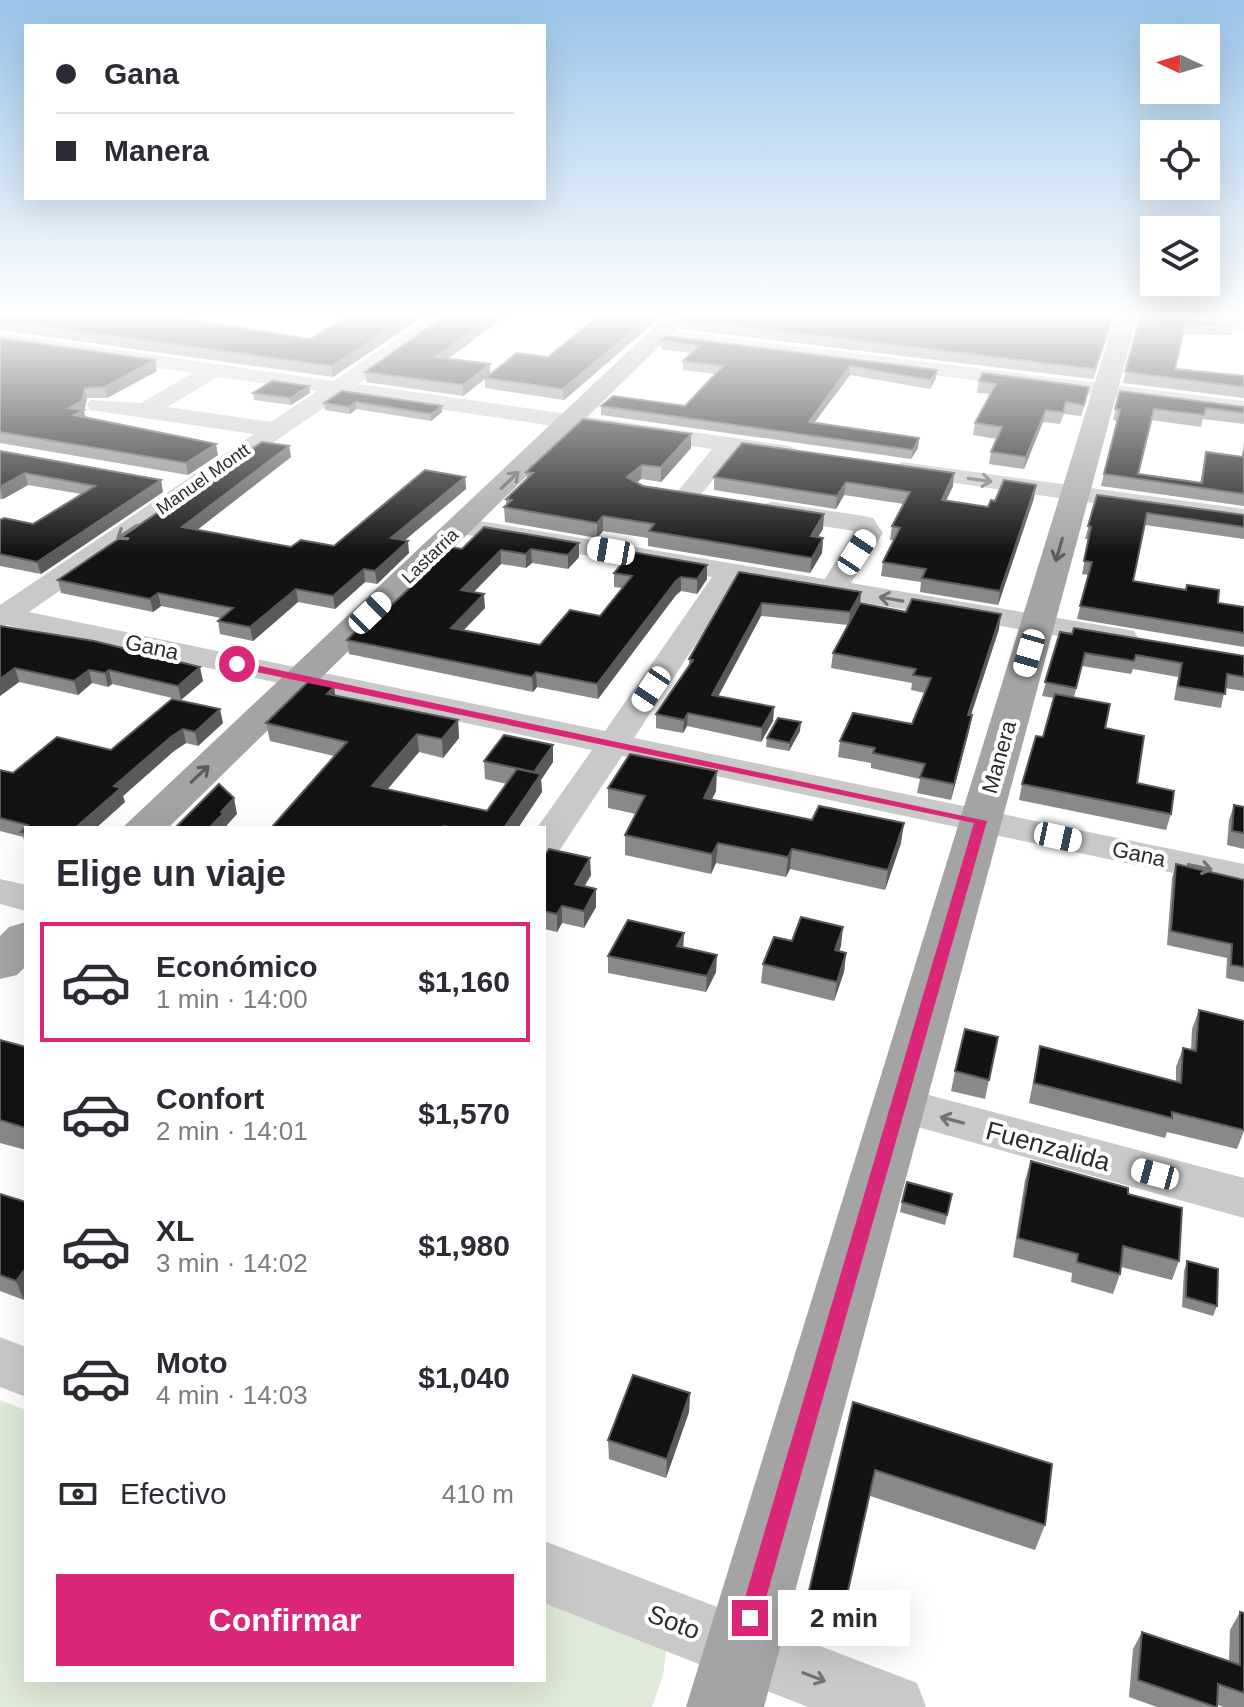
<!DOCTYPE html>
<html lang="es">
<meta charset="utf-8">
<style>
:root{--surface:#fff;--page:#f7f7f7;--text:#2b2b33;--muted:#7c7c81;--line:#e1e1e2;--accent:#db2777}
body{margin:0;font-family:Helvetica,sans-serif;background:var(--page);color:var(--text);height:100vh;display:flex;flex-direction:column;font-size:30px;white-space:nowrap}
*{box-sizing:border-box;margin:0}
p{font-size:26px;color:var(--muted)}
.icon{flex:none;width:44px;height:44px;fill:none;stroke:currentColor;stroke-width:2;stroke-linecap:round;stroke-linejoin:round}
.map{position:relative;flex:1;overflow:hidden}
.drawer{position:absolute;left:24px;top:826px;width:522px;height:856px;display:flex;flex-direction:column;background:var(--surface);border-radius:0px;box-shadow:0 8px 32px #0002}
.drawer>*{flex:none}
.hud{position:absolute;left:24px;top:24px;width:522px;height:176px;border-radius:0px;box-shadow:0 8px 32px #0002;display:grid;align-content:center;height:176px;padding:0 32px;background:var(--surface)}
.needle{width:52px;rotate:274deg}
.tools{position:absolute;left:1140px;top:24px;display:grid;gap:16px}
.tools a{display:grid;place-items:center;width:80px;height:80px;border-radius:0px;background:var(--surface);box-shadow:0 8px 32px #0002;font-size:40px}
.end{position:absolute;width:36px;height:36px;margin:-18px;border:10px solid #db2777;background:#fff;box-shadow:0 0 0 4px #fff}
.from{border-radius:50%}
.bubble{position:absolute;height:56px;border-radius:0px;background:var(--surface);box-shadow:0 8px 32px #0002;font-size:26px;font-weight:700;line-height:56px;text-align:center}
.car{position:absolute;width:24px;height:48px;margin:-24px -12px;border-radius:10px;box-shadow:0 0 6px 2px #0007;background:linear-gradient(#fff 24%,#345 0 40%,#fff 0 76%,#345 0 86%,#fff 0)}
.hud b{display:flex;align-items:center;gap:28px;height:76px;font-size:30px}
.hud b+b{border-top:2px solid var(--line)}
.hud i{width:20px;height:20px;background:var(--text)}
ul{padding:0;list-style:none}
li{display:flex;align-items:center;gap:24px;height:120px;margin:0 16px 12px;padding:0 16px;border:4px solid transparent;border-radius:0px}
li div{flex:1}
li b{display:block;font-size:30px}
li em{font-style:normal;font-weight:700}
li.on{border-color:var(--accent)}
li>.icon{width:72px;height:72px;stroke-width:1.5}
h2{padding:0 32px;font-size:36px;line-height:96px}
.pay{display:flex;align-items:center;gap:20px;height:88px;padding:0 32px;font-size:30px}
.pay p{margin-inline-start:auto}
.button{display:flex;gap:16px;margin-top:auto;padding:16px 32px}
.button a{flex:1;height:92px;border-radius:0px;background:var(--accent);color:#fff;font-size:32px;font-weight:700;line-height:92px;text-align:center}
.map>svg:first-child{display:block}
</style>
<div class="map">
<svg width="1244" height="1707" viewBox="0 0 1244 1707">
<rect width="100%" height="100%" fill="#fff"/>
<!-- green -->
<path fill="#e0ead8" d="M0,1400L26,1410V1680H544V1600L667,1645L663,1675L652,1707H0Z"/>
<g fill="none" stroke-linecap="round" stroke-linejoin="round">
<!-- minor -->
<g fill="#c9c9c9" fill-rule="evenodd">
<path d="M433,314H456L358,384L790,446L802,453L790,460L735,452L696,501L687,504L674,496L712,449L342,395L29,612L605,731L712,577L462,534L452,532L449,526L452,520L462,518L825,579L854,531L772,518L763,516L759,510L763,504L772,502L864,516L873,518L883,533L851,583L1123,629L1134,631L1138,638L1134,645L1123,647L737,581L634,738L1244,864V888L622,756L557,854L544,858V828H537L592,750L7,625L0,627V605L254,434L90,410L87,405L90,400L141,403L193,373L0,345V333L334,381ZM218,377L317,391L271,422L167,407Z"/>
<path d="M1183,314L1244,321V333L1176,324L1173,320Z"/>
<path d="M659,329L1244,401V415L652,339L649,335Z"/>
<path d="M902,462L1244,509V525L893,474L890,469Z"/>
<path d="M0,879L26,885V911L0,904Z"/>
<path d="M898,1087L1244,1178V1218L882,1117L875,1105L882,1093Z"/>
<path d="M0,1337L26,1347V1397L0,1387Z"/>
<path d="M544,1541L917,1683L926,1707H808L544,1603Z"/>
</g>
<!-- major -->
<g fill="#a4a4a4" fill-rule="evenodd">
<path d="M668,314H692L168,828H122Z"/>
<path d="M1116,314H1138L764,1707H686Z"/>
<path d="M26,922V966L17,975L0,979V936L9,927Z"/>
</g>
</g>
<!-- wall -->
<g fill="#898989">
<path d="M0,314L310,339L352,314L333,377L0,330Z"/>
<path d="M447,314H523L520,316L509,314L448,359L490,364V373L548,357L594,320V317L572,314H664L564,400L485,388V379L463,396L366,382L365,372Z"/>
<path d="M1115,314L1093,379L681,329L682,319Z"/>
<path d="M1141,314L1234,325L1232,335H1183L1175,369L1244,376V398L1123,383Z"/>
<path d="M1207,314H1244V319Z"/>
<path d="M0,338L157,371L107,398H87L84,412L86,418L218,455L188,475L0,443Z"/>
<path d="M661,340L937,370L936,378L930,389L850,375L814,423L919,438L918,448L911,459L601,415V406H685L715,374L683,370V361L692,353L661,349Z"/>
<path d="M979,381L1087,398L1081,416L1064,414L1060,424L1043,422L1024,469L989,464L991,452L997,439L973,435L975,423L990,394L977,393Z"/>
<path d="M309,386L310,393L291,405L254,400L253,393Z"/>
<path d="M342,391L442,412L431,421L356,409L350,414L325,410L324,403Z"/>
<path d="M1120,391L1244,407V424L1203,419L1201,427L1151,420L1138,474L1200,483L1206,452L1242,457L1244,441V506L1101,486L1117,421L1113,420Z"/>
<path d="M691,434V448L661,482L641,479L637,483L643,486L823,529L818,537L823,538L822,553L810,573L648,546V538L603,531L597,538L505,522L504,507L506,505V499L527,479L526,472Z"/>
<path d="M289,446L291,457L197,530L291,547L334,546L465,477L466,489L405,540L409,553L377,584L365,582L335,609L298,602L253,641L220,634L218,621L221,618L161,606L153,612L61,593L58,580Z"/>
<path d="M0,451L163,492L41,574L0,566V520L33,524L81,494L28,485L3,499H0Z"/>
<path d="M714,477L953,486L946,501L988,507L995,501L1036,485L1034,498L998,605L920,592L921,582L881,576L883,562L894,540H890L892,526L904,504L844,495L836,509L714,490Z"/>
<path d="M1097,495L1244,515V539L1145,525L1133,581L1218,603L1244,607V647L1077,619L1088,575L1082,574L1089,539H1085Z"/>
<path d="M579,543V557L568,569L532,563L526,568L501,564L474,592L485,608L464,630L540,645L600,616L622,588L614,587V573L707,565V579L697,594L681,591L676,595L598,699L537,687L533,692L349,654L347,640L373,623L413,584L412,577L462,549Z"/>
<path d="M739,572L860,603L999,629L971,715L969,731L951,800L917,793L920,779L871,768V763L838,757L840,741L912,724L925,693L911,690L912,683L831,668L833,653L848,625L761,616L718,696L774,707L773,721L761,742L687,726L683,733L656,728V714L689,667V659Z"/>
<path d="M0,626L203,681L181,700L112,684L108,687L92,683L78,695L19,682L0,696Z"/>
<path d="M1060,632L1244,656V691L1225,688L1221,708L1174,700L1178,677L1133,669L1131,674L1082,666L1074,697L1105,728L1137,783L1171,814L1166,830L1019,800L1022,784L1043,737L1054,698L1042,696Z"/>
<path d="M336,696L458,720L459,738L443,758L419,752L387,790L487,811L507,784L485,779L484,761L553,745V762L541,780L542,792L518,828H271L334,756L270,741L266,723Z"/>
<path d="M172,699L223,723L198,746L186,743L174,751L123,796L125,802L96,828H26V847L23,837L0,831V770L13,773L111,750Z"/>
<path d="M800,731L789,751L766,747L767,738Z"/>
<path d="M608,788L716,791L712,799L901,843L885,890L790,869L786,877L716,863L711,874L625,855V835L636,814L608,808Z"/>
<path d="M1234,805L1244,807V849L1227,845L1229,820Z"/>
<path d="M544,856L591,875L584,887L596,889V907L584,928L562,923L557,932L544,929Z"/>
<path d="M1176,864L1244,938V982L1226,978L1227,958L1167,945L1172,878Z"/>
<path d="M684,933L683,947L716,972L706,992L608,973V956Z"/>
<path d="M792,941L841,946L839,951L846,953L844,972L834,1001L761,983L763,964Z"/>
<path d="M1199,1010L1244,1021V1131L1237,1149L1167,1132L1165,1138L1029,1103L1040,1046L1176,1082V1067L1183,1048L1191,1050L1192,1029Z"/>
<path d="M998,1037L985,1099L951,1091L955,1071Z"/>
<path d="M0,1040L26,1047V1150L0,1143Z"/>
<path d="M1031,1161L1128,1194L1179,1261L1172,1280L1121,1267L1120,1274L1113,1294L1071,1282L1072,1273L1013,1257L1025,1180Z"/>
<path d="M0,1194L24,1300L0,1291Z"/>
<path d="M952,1194L945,1225L900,1212L902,1202Z"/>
<path d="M1187,1261L1217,1306L1213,1316L1182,1307L1184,1271Z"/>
<path d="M690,1393L689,1412L666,1478L609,1459L608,1440Z"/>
<path d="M853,1402L1045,1525L1035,1550L870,1496L840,1628L805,1616L809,1591Z"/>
<path d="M1240,1612L1244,1613V1707H1223L1218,1705L1217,1707H1157L1129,1697L1133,1649L1142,1632L1229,1661L1230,1630Z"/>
</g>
<!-- shaded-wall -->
<g fill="#5a5a5a">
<path d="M412,314H427L333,377L332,366Z"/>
<path d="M496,314H509L436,367L435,357Z"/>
<path d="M653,314H664L564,400L563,389Z"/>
<path d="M1114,314H1115L1093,379L1095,369Z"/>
<path d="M155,360L157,371L107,398L105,387Z"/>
<path d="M490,364V375L485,378V379L463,396V385Z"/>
<path d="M850,366V375L808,431L809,422Z"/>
<path d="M937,370L936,378L930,389L931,380Z"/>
<path d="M309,386L310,393L291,405L290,398Z"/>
<path d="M85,388L87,398L84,412L87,421L77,426L69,408Z"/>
<path d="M356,402V409L350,414L349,407Z"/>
<path d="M442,406V412L431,421V414Z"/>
<path d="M1046,410L1043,422L1024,469L1026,457Z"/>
<path d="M691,434V448L661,482V467Z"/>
<path d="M919,438L918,448L911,459L913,450Z"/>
<path d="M216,444L218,455L188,475L186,463Z"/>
<path d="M289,446L291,457L184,540L182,527Z"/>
<path d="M642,465L641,479L627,491V477Z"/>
<path d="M25,473L28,485L3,499L0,487Z"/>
<path d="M954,473L953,486L940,513L942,500Z"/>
<path d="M465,477L466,489L393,550L391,538Z"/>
<path d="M161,480L163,492L41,574L37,562Z"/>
<path d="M846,482L844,495L836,509L837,496Z"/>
<path d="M1036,485L1034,498L998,605L1000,591Z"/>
<path d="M824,514L823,529L809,551L811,536Z"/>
<path d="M603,516V531L597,538V523Z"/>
<path d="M823,538L822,553L810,573L812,558Z"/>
<path d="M408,541L409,553L377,584L375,571Z"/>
<path d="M579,543V557L568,569V555Z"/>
<path d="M531,549L532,563L526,568V554Z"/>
<path d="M501,550V564L462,604L461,590Z"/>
<path d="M707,565V579L697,594V579Z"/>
<path d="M364,569L365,582L335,609L333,596Z"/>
<path d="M681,577V591L676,595L598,699L597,684L676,581Z"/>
<path d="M296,589L298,602L253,641L250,627Z"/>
<path d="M861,592L860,605L849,625L850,612Z"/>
<path d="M158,593L161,606L153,612L150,599Z"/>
<path d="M484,594L485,608L452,642L451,628Z"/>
<path d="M762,603L761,616L712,708V695Z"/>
<path d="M1001,614L999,629L966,730L968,715Z"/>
<path d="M200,667L203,681L181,700L178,686Z"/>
<path d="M15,668L19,682L0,696V679Z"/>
<path d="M89,670L92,683L78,695L74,681Z"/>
<path d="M109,670L112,684L108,687L105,673Z"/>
<path d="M536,672L537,687L533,692L532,677Z"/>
<path d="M334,687L337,705L327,694Z"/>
<path d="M774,707L773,721L761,742L762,728Z"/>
<path d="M220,709L223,723L198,746L195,732Z"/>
<path d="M688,713L687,726L683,733L684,720Z"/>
<path d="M972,715L969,731L951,800L954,784Z"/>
<path d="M458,720L459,738L443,758L442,739Z"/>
<path d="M801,722L800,731L789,751L790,743Z"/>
<path d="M183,729L186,743L174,751L123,796L125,802L96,828H75L114,786L171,737Z"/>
<path d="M417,734L419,752L374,805L372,786Z"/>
<path d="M553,745V762L541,780L542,792L518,828H504L534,772Z"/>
<path d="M717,771L716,791L703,818L704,798Z"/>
<path d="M234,798L237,814L227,825V828H209L221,812Z"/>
<path d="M904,823L901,843L885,890L888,870Z"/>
<path d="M718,843L716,863L711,874L712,854Z"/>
<path d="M792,849L790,869L786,877L788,857Z"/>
<path d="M590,858L591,875L575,902V884Z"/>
<path d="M596,889V907L584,928V911Z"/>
<path d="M562,906V923L557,932V914Z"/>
<path d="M843,927L841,946L833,969L835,950Z"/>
<path d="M684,933L683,950L677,946Z"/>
<path d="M846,953L844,972L834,1001L837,982Z"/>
<path d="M717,955L716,972L706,992L707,976Z"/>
<path d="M26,1268V1297L24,1300L16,1281Z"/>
<path d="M690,1393L689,1412L666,1478L667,1459Z"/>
</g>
<!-- building -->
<g fill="#131313" stroke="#5a5a5a" stroke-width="2">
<path d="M0,314H142L194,320L310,339L352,314H412L332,366L0,320Z"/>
<path d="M447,314H496L435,357L490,364L463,385L365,372Z"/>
<path d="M601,314H653L563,389L485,378L517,353L548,357Z"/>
<path d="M685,314H1114L1095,369L682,319Z"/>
<path d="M1141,314L1234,325H1185L1175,369L1244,376V387L1125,372Z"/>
<path d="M666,336L937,370L931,380L850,366L809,422L919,438L913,450L601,406L613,396L685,406L723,366L683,361L699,346L661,340Z"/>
<path d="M0,338L155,360L105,387L85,388L82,401L69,408L84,410L74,415L216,444L186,463L0,432Z"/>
<path d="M983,373L1089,387L1084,405L1066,402L1063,412L1046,410L1026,457L991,452L1002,427L975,423L996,384L979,381Z"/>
<path d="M272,381L309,386L290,398L253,393Z"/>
<path d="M342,391L442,406L431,414L356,402L349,407L324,403Z"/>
<path d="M1120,391L1244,407V413L1206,408L1204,415L1154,409L1138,474L1202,483L1206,452L1243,457L1244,451V494L1104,474L1120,410L1115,409Z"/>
<path d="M583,419L691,434L661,467L642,465L627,477L643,486L824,514L811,536L823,538L812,558L649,531L654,524L603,516L597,523L504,507L512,500L506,499L533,473L526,472Z"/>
<path d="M262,442L289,446L182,527L291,547L301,540L334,546L425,470L465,477L391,538L408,541L375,571L364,569L333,596L296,589L250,627L218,621L233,608L158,593L150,599L58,580Z"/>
<path d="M742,443L954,473L942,500L988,507L991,500L995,501L1004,480L1036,485L1000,591L922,578L926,569L883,562L900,528L892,526L910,492L846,482L837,496L714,477Z"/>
<path d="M0,451L161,480L37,562L0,554V520L4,518L33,524L95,486L25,473L0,487Z"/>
<path d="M1097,495L1244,515V527L1147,513L1133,581L1186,590L1187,585L1219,590L1218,603L1244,607V633L1080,606L1092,562L1084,561L1091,527L1088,526Z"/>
<path d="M484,527L579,543L568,555L531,549L526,554L501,550L461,590L484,594L451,628L540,645L570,610L600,616L632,576L614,573L632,552L707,565L697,579L681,577L676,581L597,684L536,672L532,677L347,640L366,621L373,623L420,578L412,577L444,546L462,549Z"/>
<path d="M739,572L861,592L850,612L762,603L712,695L774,707L762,728L688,713L684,720L656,714L693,660L689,659Z"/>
<path d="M912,599L1001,614L968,715H972L954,784L920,777L925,764L873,753L875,748L840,741L853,713L912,724L931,678L913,675L916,669L833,653L860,603L906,612Z"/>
<path d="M0,626L94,641L200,667L178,686L109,670L105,673L89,670L74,681L15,668L0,679Z"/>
<path d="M1074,628L1244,656V677L1227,674L1225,694L1178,686L1182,663L1136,655L1134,661L1085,653L1076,688L1045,682L1060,632L1072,634Z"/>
<path d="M308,682L334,687L327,694L458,720L442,739L417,734L372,786L487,811L517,769L541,774L504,828H453L444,826L443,828H271L347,742L266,723Z"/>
<path d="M1055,694L1110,704L1105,728L1144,736L1137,783L1174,791L1171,814L1022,784L1036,736L1043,737Z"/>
<path d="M172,699L220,709L195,732L183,729L171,737L114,786L121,788L75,828H26V833L21,832L28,825L0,818V770L13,773L57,737L111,750Z"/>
<path d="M778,718L801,722L790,743L767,738Z"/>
<path d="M504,735L553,745L534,772L484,761Z"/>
<path d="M630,754L717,771L704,798L812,820L819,806L904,823L888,870L792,849L788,857L718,843L712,854L625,835L645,796L608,788Z"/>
<path d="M219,784L234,798L221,812L224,813L209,828H175Z"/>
<path d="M1234,805L1244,807V833L1232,831Z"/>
<path d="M549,849L590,858L575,884L596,889L584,911L562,906L557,914L544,911V856Z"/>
<path d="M1176,864L1244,880V967L1231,965L1232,944L1171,931Z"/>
<path d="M801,917L843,927L835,950L846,953L837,982L763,964L774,937L792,941Z"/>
<path d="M628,920L684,933L677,946L717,955L707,976L608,956Z"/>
<path d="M1199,1010L1244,1021V1130L1172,1112V1118L1034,1083L1040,1046L1181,1083L1183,1048L1196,1051Z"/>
<path d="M965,1029L998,1037L989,1080L955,1071Z"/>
<path d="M0,1040L26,1047V1128L0,1120Z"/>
<path d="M1031,1161L1128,1188V1194L1182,1208L1179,1261L1123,1246L1120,1274L1077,1262L1078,1254L1018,1238Z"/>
<path d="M907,1182L952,1194L947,1215L902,1202Z"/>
<path d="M0,1194L26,1202V1268L16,1281L0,1275Z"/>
<path d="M1187,1261L1218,1269L1217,1306L1186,1297Z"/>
<path d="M633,1375L690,1393L667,1459L608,1440Z"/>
<path d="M853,1402L1052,1464L1045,1525L875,1470L845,1604L809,1591Z"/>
<path d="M1240,1612L1244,1613V1693L1218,1684L1217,1707H1216L1138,1680L1142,1632L1240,1665Z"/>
</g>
<!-- one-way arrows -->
<defs><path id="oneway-shaft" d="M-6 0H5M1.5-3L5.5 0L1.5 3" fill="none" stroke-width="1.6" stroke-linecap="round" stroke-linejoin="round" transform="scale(2)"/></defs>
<g stroke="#5c5c5c">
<use href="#oneway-shaft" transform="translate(510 480) rotate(-44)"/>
<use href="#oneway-shaft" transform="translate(1059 550) rotate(106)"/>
<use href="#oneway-shaft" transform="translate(200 774) rotate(-43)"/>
</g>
<g stroke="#737373">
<use href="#oneway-shaft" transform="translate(980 480) rotate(8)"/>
<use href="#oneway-shaft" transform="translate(127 532) rotate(146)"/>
<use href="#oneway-shaft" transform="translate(891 599) rotate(-170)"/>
<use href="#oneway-shaft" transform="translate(1200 867) rotate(12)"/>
<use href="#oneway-shaft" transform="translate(952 1120) rotate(-165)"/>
<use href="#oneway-shaft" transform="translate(814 1677) rotate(21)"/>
</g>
<!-- sky -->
<linearGradient id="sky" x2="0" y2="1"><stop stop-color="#99c3e9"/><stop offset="0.57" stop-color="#fff"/><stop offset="1" stop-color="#fff" stop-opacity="0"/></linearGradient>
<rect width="1244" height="553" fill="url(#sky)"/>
<!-- route -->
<path fill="#db2777" d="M237,661L987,821L758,1626L750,1629L743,1626L739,1618L974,823L233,667Z"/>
<g text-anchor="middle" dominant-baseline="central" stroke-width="8" stroke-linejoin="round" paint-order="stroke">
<!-- far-street labels -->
<g font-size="18" fill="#2c2c2c" stroke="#fff">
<text transform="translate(203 479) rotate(-35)">Manuel Montt</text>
<text transform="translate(430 556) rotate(-44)">Lastarria</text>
</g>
<!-- street labels -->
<g font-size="22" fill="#2c2c2c" stroke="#fff">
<text transform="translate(152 647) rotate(12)">Gana</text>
<text transform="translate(999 757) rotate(-74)">Manera</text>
<text transform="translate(1139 854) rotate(12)">Gana</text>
</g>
<!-- near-street labels -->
<g font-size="26" fill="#2c2c2c" stroke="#fff">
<text transform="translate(1048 1146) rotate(15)">Fuenzalida</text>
<text transform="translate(674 1622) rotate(21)">Soto</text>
</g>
</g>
</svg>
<div class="tools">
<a><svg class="needle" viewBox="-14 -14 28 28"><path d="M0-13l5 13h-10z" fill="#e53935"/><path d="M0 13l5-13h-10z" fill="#7c7c81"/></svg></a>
<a><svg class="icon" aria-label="locate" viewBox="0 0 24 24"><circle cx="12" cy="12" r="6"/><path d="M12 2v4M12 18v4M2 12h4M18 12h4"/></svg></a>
<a><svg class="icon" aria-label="layers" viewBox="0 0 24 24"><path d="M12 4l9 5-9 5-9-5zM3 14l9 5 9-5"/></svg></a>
</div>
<i class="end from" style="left:237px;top:664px"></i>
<i class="end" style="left:750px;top:1618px"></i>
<div class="bubble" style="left:778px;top:1590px;width:132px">2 min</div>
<i class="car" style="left:611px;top:551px;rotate:280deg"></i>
<i class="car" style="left:857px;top:552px;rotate:33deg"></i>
<i class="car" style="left:370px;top:613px;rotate:46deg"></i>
<i class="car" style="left:1029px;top:653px;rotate:196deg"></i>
<i class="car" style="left:651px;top:689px;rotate:214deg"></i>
<i class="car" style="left:1058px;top:837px;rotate:102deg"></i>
<i class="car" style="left:1155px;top:1174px;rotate:285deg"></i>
<div class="hud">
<b><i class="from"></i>Gana</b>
<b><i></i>Manera</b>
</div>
<section class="drawer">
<h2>Elige un viaje</h2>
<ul>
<li class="on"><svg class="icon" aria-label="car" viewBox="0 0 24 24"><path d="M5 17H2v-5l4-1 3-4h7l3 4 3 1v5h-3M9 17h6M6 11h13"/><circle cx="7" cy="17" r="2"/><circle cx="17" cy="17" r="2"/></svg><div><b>Económico</b><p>1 min · 14:00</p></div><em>$1,160</em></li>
<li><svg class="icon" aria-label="car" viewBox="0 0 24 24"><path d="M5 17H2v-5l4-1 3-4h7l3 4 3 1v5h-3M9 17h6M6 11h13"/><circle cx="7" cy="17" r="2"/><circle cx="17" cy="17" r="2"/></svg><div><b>Confort</b><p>2 min · 14:01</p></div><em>$1,570</em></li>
<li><svg class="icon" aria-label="car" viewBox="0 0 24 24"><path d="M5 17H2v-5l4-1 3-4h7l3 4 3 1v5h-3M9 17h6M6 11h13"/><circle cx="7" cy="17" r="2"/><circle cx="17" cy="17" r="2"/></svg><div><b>XL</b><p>3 min · 14:02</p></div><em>$1,980</em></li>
<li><svg class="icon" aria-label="car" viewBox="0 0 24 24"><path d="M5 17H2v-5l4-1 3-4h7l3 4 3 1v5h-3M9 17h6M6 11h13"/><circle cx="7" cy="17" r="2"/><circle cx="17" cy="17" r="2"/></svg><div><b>Moto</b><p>4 min · 14:03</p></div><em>$1,040</em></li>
</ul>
<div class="pay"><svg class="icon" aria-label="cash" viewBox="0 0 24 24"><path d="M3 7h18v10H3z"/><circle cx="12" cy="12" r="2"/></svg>Efectivo<p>410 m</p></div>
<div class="button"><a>Confirmar</a></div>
</section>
</div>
